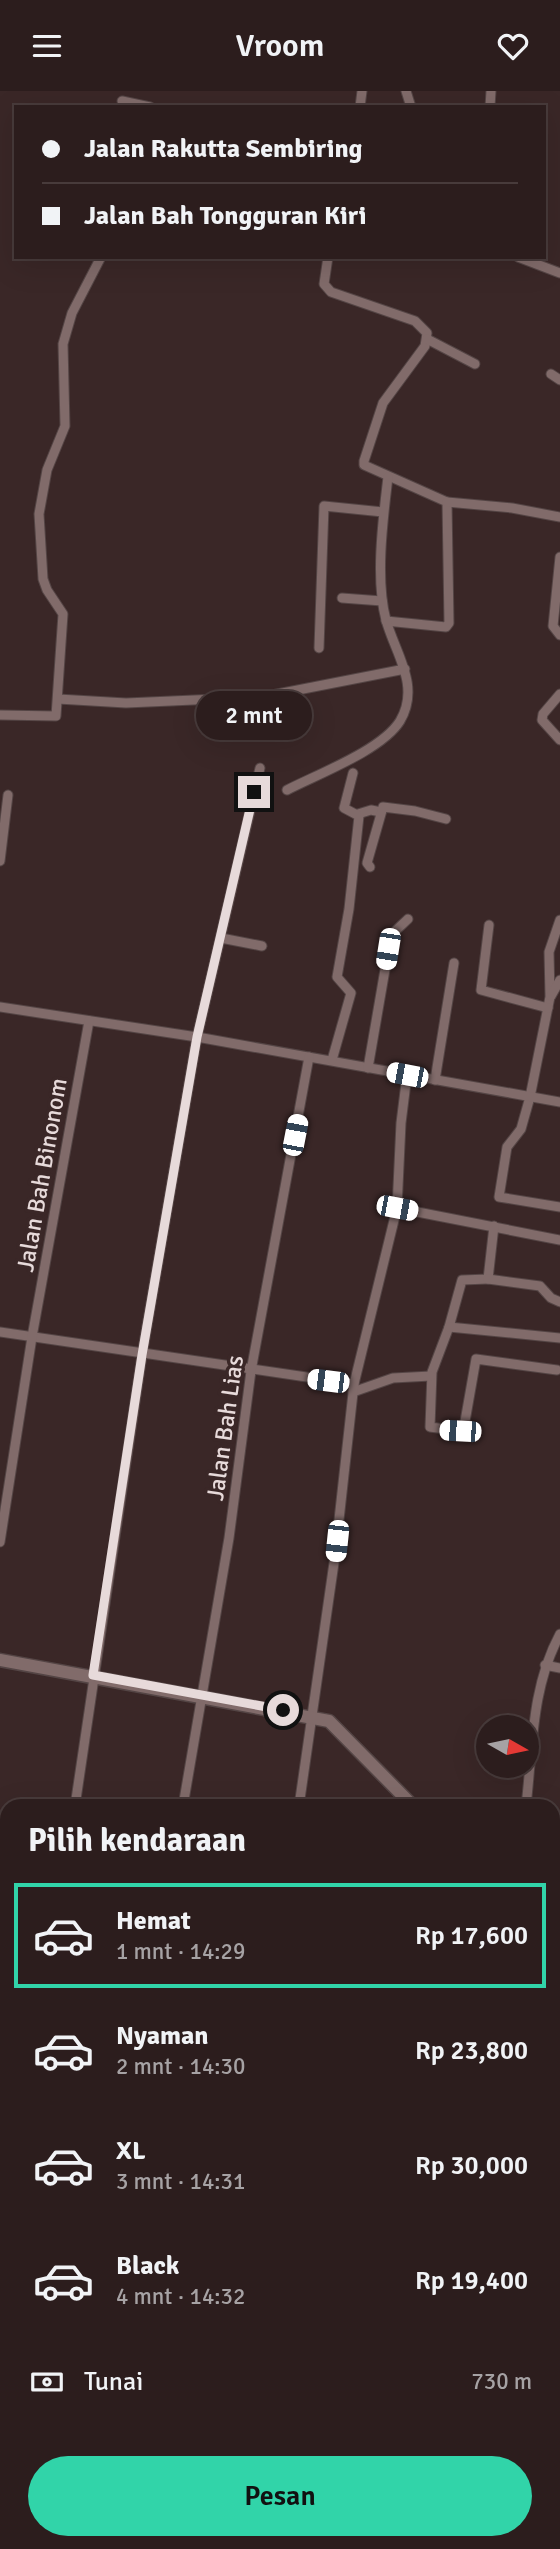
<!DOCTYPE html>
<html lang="id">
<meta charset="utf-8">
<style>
:root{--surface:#2c1d1d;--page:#342626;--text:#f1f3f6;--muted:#a6a2a4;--line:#483b3b;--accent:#31d4a9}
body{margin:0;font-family:Signika,sans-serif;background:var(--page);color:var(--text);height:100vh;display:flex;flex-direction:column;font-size:26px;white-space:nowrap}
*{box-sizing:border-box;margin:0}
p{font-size:23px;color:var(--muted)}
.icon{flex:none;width:38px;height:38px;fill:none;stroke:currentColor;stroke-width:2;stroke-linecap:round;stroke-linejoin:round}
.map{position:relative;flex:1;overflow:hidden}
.sheet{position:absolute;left:0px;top:1708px;width:560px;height:751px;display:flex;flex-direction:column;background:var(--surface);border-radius:21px 21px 0 0;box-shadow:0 7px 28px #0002,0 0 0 2px var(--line)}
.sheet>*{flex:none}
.top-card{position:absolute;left:14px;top:14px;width:532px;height:154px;border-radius:0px;box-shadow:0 7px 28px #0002,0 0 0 2px var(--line);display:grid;align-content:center;height:154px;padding:0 28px;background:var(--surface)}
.needle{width:46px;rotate:99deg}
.controls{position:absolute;left:476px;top:1624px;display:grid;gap:14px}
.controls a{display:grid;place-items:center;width:63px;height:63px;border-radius:50%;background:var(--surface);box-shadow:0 7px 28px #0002,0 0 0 2px var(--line);font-size:35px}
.end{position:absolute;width:32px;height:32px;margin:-16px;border:9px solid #e7dada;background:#111;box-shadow:0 0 0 4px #111}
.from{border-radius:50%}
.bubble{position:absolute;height:49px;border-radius:24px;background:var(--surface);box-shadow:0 7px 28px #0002,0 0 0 2px var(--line);font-size:23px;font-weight:600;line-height:49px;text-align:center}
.car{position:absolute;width:21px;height:42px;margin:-21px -10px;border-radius:9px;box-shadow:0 0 5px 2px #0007;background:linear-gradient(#fff 24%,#345 0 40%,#fff 0 76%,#345 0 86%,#fff 0)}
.top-card b{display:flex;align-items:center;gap:24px;height:66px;font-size:26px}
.top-card b+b{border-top:2px solid var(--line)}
.top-card i{width:18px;height:18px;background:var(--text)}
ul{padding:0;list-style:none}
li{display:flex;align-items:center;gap:21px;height:105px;margin:0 14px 10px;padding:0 14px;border:4px solid transparent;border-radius:0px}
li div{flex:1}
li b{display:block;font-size:26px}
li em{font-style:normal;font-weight:600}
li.current{border-color:var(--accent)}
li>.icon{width:63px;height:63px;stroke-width:1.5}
h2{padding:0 28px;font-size:32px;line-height:84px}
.pay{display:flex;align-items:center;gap:18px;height:77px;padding:0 28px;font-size:26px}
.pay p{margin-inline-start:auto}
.primary-button{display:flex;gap:14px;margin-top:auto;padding:14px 28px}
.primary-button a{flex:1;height:80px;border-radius:42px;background:var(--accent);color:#111;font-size:28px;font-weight:600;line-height:80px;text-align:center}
header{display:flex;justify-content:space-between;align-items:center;height:91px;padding:0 28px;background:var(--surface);font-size:32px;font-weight:600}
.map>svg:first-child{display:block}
</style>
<header><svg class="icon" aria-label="menu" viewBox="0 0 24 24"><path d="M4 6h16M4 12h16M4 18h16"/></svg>Vroom<svg class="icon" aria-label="heart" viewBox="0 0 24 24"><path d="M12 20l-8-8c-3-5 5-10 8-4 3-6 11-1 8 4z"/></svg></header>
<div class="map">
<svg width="560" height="2458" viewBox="0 0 560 2458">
<rect width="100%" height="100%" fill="#3a2727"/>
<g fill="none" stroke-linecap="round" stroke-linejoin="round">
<defs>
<g id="street">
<path d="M406,0L411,16"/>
<path d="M122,10L150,16"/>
<path d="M360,16L362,0"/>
<path d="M490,16L491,0"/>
<path d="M328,166L324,193L331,201L415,230L427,242L425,255L383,312L364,370V374L447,411L449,532L446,536L386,530"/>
<path d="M518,166L560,182"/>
<path d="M427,248L475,273"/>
<path d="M551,283L560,289"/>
<path d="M447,411L512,417L560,426"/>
<path d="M560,466L553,535L560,544"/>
<path d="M342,507L382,510"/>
<path d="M319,557L324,415L383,421"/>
<path d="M560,603L543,623L542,629L560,649"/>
<path d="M58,608L126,612L262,606L405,578"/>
<path d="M0,624L56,625L63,523L47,499L43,488L39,423L47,379L65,335L63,253L72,222L101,166"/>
<path d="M287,699C318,683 382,659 400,630C421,595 395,562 386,529C375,488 383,428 388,386"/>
<path d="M358,723L371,719L381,721"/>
<path d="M0,770L8,704"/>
<path d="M370,776L367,772L383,716L415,720L446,728"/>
<path d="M560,829L549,861L550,906L530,1006L521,1038L507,1056L499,1106L560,1116"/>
<path d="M489,834L481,899L548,917"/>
<path d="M221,847L262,855"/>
<path d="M551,905L560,889"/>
<path d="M0,916L197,946L560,1011"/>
<path d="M332,969L351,902L337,886L349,818L359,725L344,717L353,682"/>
<path d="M368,977L391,844L408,828"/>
<path d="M435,989L454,872"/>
<path d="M397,1117L560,1149"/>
<path d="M494,1135L488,1188L462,1189L449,1236L432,1281L430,1336L460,1340L464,1336L476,1268L557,1279"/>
<path d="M488,1188L540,1195L551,1207L560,1211"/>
<path d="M449,1236L560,1247"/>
<path d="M0,1241L354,1293"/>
<path d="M353,1301L393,1287L431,1285"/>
<path d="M0,1451L32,1246L89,930"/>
<path d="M545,1574L560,1577"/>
<path d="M75,1715L142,1264L197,946L260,677"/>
<path d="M183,1715L229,1447L251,1280L309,966"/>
<path d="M299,1715L335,1465L354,1293L397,1117L401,1032L407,984"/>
<path d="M526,1715C533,1656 531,1597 560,1543"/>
<path d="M0,2090L4,2096"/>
<path d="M3,2377L7,2343"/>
<path d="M241,2452L242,2458"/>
<path d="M323,2452V2458"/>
</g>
<g id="secondary">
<path d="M0,1569L329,1630L413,1715"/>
<path d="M553,1844L560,1847"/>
<path d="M0,1908L7,1909"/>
<path d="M0,1925L7,1926"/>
<path d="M132,2452L134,2458"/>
<path d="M443,2458L444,2452"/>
</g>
</defs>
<!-- street casing -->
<use href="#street" stroke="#544545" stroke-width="11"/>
<!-- secondary casing -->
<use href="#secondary" stroke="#544545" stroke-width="15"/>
<!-- street -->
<use href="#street" stroke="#816b6a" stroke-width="9"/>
<!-- secondary -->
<use href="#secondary" stroke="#816b6a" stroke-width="12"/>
</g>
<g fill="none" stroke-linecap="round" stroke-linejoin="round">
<!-- route -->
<path stroke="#e7dada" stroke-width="9" d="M254,701L197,946L142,1264L93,1584L283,1619"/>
</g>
<g text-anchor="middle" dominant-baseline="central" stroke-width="7" stroke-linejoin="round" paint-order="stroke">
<!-- street labels -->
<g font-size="24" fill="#e7dada" stroke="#3a2727">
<text transform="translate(42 1084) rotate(-80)">Jalan Bah Binonom</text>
<text transform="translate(225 1337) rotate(-82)">Jalan Bah Lias</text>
</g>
</g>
</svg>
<div class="controls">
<a><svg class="needle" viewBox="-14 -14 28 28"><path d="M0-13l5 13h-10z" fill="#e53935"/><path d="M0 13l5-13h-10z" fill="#a6a2a4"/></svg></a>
</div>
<i class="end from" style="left:283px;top:1619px"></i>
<i class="end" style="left:254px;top:701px"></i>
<div class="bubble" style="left:196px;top:600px;width:116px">2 mnt</div>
<i class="car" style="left:388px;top:858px;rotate:189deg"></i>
<i class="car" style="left:407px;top:984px;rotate:281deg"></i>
<i class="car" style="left:295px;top:1044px;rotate:11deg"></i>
<i class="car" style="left:397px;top:1117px;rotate:101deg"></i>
<i class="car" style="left:328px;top:1290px;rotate:277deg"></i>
<i class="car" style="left:460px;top:1340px;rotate:273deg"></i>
<i class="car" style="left:337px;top:1450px;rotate:186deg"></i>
<div class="top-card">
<b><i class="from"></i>Jalan Rakutta Sembiring</b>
<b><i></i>Jalan Bah Tongguran Kiri</b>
</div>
<section class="sheet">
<h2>Pilih kendaraan</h2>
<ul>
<li class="current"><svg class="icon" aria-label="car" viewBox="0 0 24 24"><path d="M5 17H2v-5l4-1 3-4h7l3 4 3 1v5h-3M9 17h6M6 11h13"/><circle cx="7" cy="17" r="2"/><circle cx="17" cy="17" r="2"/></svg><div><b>Hemat</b><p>1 mnt · 14:29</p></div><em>Rp 17,600</em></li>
<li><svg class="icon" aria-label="car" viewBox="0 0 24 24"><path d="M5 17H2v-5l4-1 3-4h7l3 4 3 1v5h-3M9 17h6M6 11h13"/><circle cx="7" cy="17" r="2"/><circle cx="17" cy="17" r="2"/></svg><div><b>Nyaman</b><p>2 mnt · 14:30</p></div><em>Rp 23,800</em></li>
<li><svg class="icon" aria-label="car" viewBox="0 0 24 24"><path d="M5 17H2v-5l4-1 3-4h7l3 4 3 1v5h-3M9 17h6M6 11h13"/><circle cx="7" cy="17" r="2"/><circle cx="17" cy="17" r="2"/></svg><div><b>XL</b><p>3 mnt · 14:31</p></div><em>Rp 30,000</em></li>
<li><svg class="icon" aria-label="car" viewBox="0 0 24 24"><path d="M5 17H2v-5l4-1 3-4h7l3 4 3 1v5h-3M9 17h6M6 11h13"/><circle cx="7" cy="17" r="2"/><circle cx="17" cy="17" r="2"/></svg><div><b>Black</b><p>4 mnt · 14:32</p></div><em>Rp 19,400</em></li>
</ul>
<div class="pay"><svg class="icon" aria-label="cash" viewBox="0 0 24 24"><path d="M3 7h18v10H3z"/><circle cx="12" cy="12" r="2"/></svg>Tunai<p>730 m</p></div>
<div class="primary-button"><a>Pesan</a></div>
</section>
</div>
